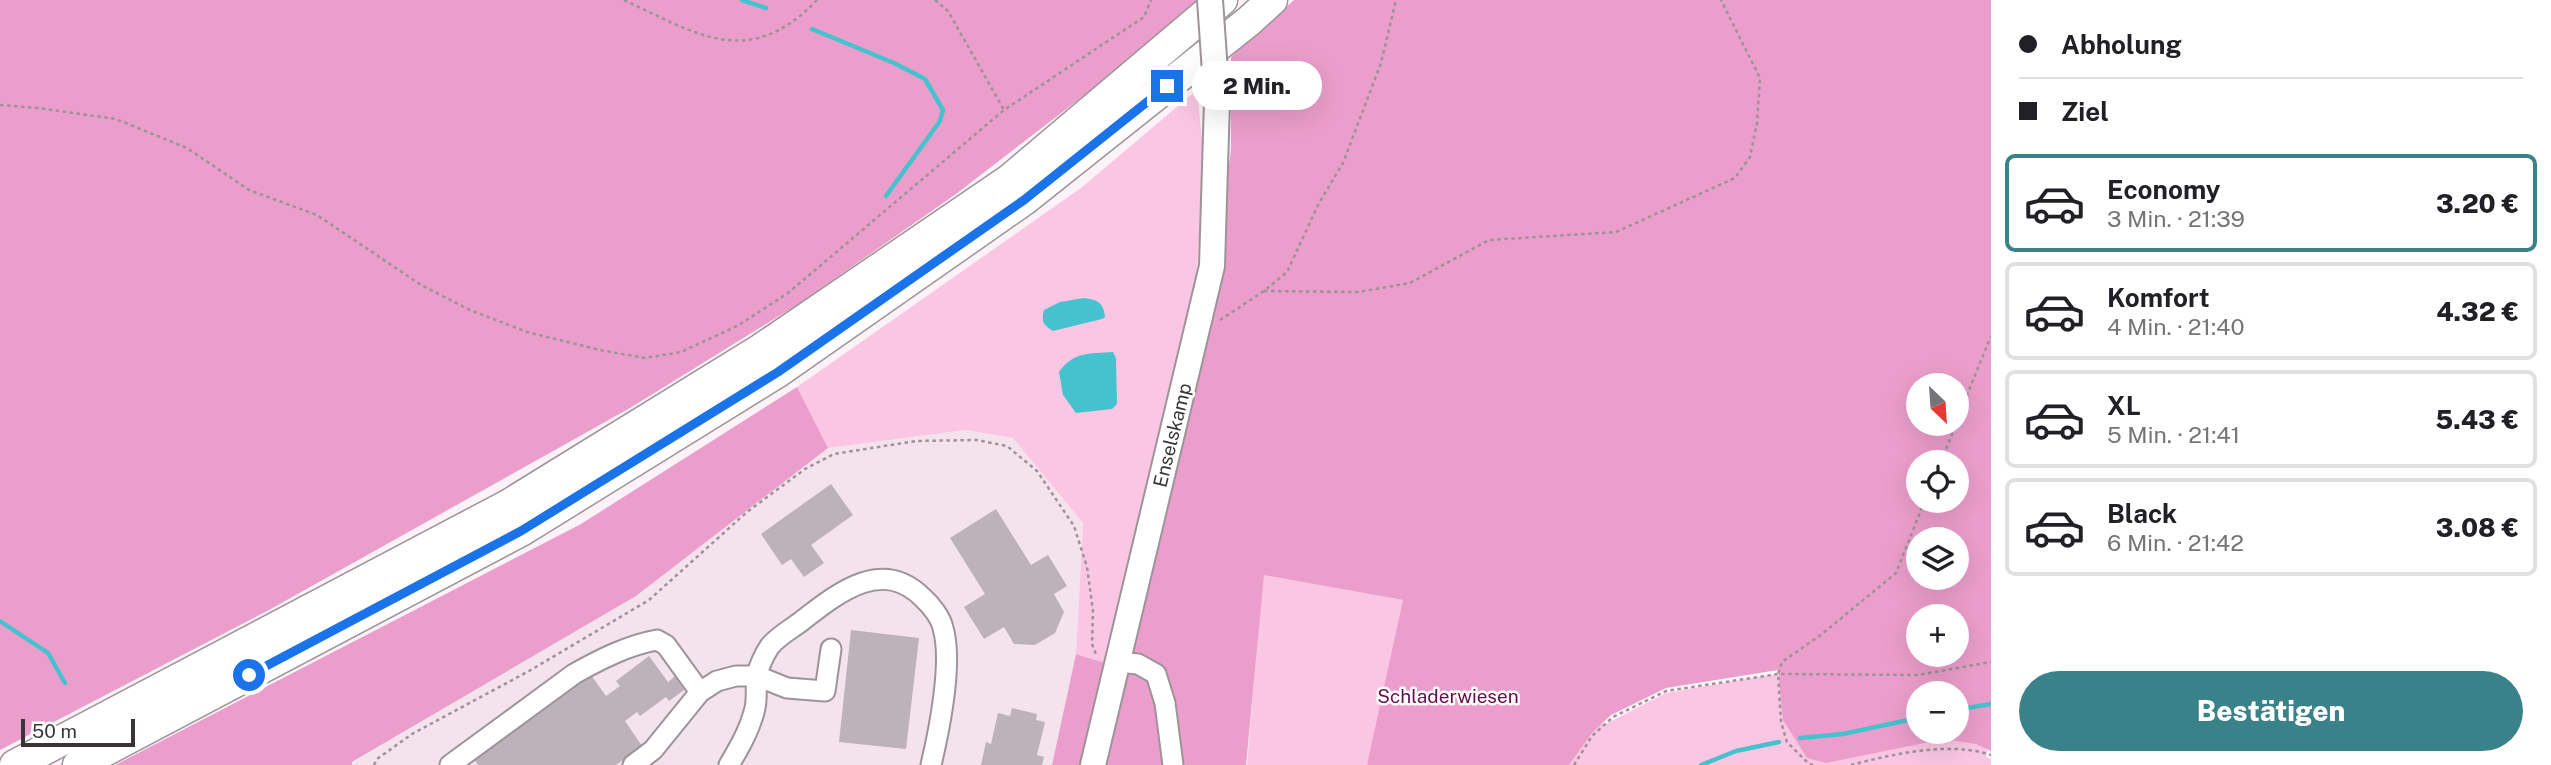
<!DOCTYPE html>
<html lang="de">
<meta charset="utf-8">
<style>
:root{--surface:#fff;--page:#f6f6f6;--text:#202124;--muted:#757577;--line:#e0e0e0;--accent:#3a8289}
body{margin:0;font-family:"Public Sans",sans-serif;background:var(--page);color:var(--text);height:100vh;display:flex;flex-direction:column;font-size:26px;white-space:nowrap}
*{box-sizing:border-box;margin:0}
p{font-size:23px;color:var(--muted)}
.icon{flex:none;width:38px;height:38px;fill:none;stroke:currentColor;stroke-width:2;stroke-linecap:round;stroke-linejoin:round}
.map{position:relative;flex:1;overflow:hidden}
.sheet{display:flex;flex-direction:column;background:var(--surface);width:560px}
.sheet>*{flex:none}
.banner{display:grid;align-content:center;height:154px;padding:0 28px;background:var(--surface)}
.needle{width:46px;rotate:155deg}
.tools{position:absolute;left:1906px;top:373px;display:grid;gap:14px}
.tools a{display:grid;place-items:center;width:63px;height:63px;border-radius:50%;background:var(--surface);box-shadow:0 7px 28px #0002;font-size:35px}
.scale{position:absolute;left:21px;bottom:18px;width:114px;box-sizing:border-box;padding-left:7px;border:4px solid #383437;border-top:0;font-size:19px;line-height:24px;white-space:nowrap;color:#383437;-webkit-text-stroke:5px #fff;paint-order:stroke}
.end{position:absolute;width:32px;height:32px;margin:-16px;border:9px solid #1a73e8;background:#fff;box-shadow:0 0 0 4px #fff}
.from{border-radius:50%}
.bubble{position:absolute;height:49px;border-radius:24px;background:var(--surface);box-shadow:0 7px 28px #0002;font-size:23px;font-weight:800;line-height:49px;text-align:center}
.banner b{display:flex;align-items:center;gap:24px;height:66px;font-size:26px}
.banner b+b{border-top:2px solid var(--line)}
.banner i{width:18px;height:18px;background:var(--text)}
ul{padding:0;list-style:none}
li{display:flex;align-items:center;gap:21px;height:98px;margin:0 14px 10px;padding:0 14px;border:4px solid var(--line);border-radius:10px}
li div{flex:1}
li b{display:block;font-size:26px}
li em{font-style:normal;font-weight:800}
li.on{border-color:var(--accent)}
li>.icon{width:63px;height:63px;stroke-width:1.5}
.action{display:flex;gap:14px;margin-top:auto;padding:14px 28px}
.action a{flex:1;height:80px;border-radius:42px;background:var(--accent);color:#fff;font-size:28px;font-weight:800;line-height:80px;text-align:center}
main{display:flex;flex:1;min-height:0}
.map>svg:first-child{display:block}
</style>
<main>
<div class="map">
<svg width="1991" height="765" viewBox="0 0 1991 765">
<rect width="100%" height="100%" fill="#fcf2f7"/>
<!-- built -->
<path fill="#f4e3ec" d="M965,430L1013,438L1083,523L1076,654L1052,765H352V763L636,596L828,448Z"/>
<!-- green -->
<g fill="#fac6e3" fill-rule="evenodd">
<path d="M1197,90L1204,160L1197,273L1108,664L1076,654L1083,523L1013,438L965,430L828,448L797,387L1081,188Z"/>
<path d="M1263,574L1403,600L1400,616L1420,591L1604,725L1666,693L1777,674V680L1991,672V730L1986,757L1991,759V765H1372L1371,751L1367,765H1247ZM1918,693H1956V732H1918Z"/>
</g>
<!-- forest -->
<g fill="#eb9ecb" fill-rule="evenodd">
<path d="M0,0H1208L956,194L800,303L630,408L269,610L0,750Z"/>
<path d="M1294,0H1991V751L1976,744L1944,739L1826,763L1807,758L1783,720L1778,670L1666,688L1611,715L1592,733L1569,765H1367L1403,600L1264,575L1246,765H1178L1159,672L1125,658L1216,265L1231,150V57ZM1918,385H1956V424H1918ZM1918,462H1956V500H1918ZM1918,539H1956V578H1918ZM1918,616H1956V654H1918ZM1918,693H1956V732H1918Z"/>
<path d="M797,387L828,448L636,596L352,762V765H115L581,524Z"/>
<path d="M1076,654L1108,664L1083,765H1052Z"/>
<path d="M1126,666L1153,678L1168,765H1102Z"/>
</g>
<!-- water -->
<g fill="#46c2ce">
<path d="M1084,298C1098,300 1103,302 1105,317L1102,319L1053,331C1043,325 1041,321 1044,310L1060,302Z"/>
<path d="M1113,352L1116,358L1117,404L1112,409L1076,413L1063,395L1059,372C1074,351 1089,354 1113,352Z"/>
</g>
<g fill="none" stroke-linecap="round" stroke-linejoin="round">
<!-- stream -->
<g stroke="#46c2ce" stroke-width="4.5">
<path d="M742,0L766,8"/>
<path d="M812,29L894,63L925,79L943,110L940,121L886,196"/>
<path d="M0,621L48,653L65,683"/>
<path d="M1956,710L1991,704"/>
<path d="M1800,738L1843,734L1918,718"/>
<path d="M1701,765L1736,751L1779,742"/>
</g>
</g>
<!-- building -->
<g fill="#bcb2b8">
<path d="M831,484L853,515L811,545L824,563L804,577L791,559L782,565L761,534Z"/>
<path d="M996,509L1031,565L1048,555L1067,586L1054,594L1064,612L1055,633L1035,645L1014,644L1004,627L984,639L964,607L985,594L950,538Z"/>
<path d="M851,630L919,638L906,749L839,742Z"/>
<path d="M649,656L668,682L675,676L684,690L669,701L666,697L640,716L637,712L625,721L642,746L616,765H478L471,755L588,671L606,696L620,686L616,681Z"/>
<path d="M1012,708L1037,714L1036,720L1045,722L1037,755L1044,757L1042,765H981L986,742L991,744L998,713L1010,716Z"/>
</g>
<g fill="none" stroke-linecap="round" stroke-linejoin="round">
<defs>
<g id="minor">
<path d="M1118,662L1138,664L1156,674L1165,703L1173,765"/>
<path d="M450,765L574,674C599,660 628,645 657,640L666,645L700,692"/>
<path d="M633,765L653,750L700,692L717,681L736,676H757L787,688L825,691L831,649"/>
<path d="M729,765C739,748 749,731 754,712C758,700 755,688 757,676C758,668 765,653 770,646C778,636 793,628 803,620C839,592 883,557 923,598C931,605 941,618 943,628C953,662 939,731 931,765"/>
</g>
<path id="major" d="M1093,765L1212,266L1217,101"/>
<g id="highway">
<path d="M15,765L508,505L761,349L1009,180L1222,0"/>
<path d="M78,765L521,531L778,372L1024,200L1249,21L1272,0"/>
</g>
</defs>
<!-- minor casing -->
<use href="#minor" stroke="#9d9499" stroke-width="23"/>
<!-- major casing -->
<use href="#major" stroke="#9d9499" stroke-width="28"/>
<!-- highway casing -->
<use href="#highway" stroke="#9d9499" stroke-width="33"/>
<!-- path -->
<g stroke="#9a9397" stroke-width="2.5" stroke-dasharray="3.5 3.5" stroke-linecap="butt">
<path d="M624,0C697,34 749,71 817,0"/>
<path d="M935,0L948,11L1004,110"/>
<path d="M0,105L38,108L116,119L187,148L249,190L317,215L421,285L470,310L527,332L600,350L645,358L681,352L739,325L788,293L1004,110L1144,17L1151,0"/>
<path d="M1264,291L1358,292L1410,283L1489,240L1616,232L1735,178L1750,157L1757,123L1760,78L1721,0"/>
<path d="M1220,320L1264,291L1287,272L1319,203L1343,163L1381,63L1396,0"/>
<path d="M1956,422L1991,336"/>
<path d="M1941,462L1956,424"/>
<path d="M374,765L377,759L412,734L529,671L649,600L747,512L805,469L834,454L916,441L977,440L1007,446L1037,471L1074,526L1087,567L1093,611L1092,644L1097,657"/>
<path d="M1574,765L1592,736L1613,717L1666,691L1778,674L1918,675L1991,662"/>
<path d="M1813,765L1809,764L1787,742L1781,722L1778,674L1782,662L1822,634L1896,573L1925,500"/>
<path d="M1851,765C1893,754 1950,741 1991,755"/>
</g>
<!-- minor -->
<use href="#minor" stroke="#fff" stroke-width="19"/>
<!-- major -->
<use href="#major" stroke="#fff" stroke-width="24"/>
<!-- highway -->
<use href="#highway" stroke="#fff" stroke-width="30"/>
<defs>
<path id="major-bridge" d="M1210,0L1217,101"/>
</defs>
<!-- major-bridge casing -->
<use href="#major-bridge" stroke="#9d9499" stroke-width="28" stroke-linecap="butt"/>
<!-- major-bridge -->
<use href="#major-bridge" stroke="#fff" stroke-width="24"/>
</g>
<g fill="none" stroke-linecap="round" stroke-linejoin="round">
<!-- route -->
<path stroke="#1a73e8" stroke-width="9" d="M249,675L521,531L778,372L1024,200L1167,86"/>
</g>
<g text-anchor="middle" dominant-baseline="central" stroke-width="5" stroke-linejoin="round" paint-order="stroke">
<!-- street labels -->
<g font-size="19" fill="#383437" stroke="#fff">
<text transform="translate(1172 435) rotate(-76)">Enselskamp</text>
</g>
<!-- park labels -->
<g font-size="19" fill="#660b4b" stroke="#fff">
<text x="1448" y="696">Schladerwiesen</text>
</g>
</g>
</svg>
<div class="tools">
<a><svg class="needle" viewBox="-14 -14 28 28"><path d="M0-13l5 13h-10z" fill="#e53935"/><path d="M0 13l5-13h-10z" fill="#757577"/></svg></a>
<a><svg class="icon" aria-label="locate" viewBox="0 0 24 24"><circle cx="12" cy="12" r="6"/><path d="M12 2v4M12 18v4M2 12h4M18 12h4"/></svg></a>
<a><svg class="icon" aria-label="layers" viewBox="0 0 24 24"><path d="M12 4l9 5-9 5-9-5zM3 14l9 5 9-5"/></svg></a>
<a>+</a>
<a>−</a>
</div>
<div class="scale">50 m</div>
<i class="end from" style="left:249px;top:675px"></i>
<i class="end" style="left:1167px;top:86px"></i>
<div class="bubble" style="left:1192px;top:61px;width:130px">2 Min.</div>
</div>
<section class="sheet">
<div class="banner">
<b><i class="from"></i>Abholung</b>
<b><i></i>Ziel</b>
</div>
<ul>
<li class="on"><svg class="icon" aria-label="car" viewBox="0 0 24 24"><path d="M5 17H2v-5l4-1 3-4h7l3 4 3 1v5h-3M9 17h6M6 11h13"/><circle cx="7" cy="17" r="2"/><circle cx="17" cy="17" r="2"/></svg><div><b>Economy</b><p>3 Min. · 21:39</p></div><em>3.20 €</em></li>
<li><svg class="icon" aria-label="car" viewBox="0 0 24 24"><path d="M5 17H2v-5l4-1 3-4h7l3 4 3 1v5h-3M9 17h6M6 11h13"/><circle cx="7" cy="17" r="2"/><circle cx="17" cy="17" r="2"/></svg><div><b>Komfort</b><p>4 Min. · 21:40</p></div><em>4.32 €</em></li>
<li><svg class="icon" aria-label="car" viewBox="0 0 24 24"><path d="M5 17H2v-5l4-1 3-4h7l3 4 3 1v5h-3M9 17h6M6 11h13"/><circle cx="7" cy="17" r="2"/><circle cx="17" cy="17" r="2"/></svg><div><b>XL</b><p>5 Min. · 21:41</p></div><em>5.43 €</em></li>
<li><svg class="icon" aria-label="car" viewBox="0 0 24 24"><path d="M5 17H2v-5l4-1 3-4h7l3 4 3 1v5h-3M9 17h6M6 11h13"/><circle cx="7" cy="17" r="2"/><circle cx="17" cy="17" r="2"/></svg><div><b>Black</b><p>6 Min. · 21:42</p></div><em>3.08 €</em></li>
</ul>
<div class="action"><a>Bestätigen</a></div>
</section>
</main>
